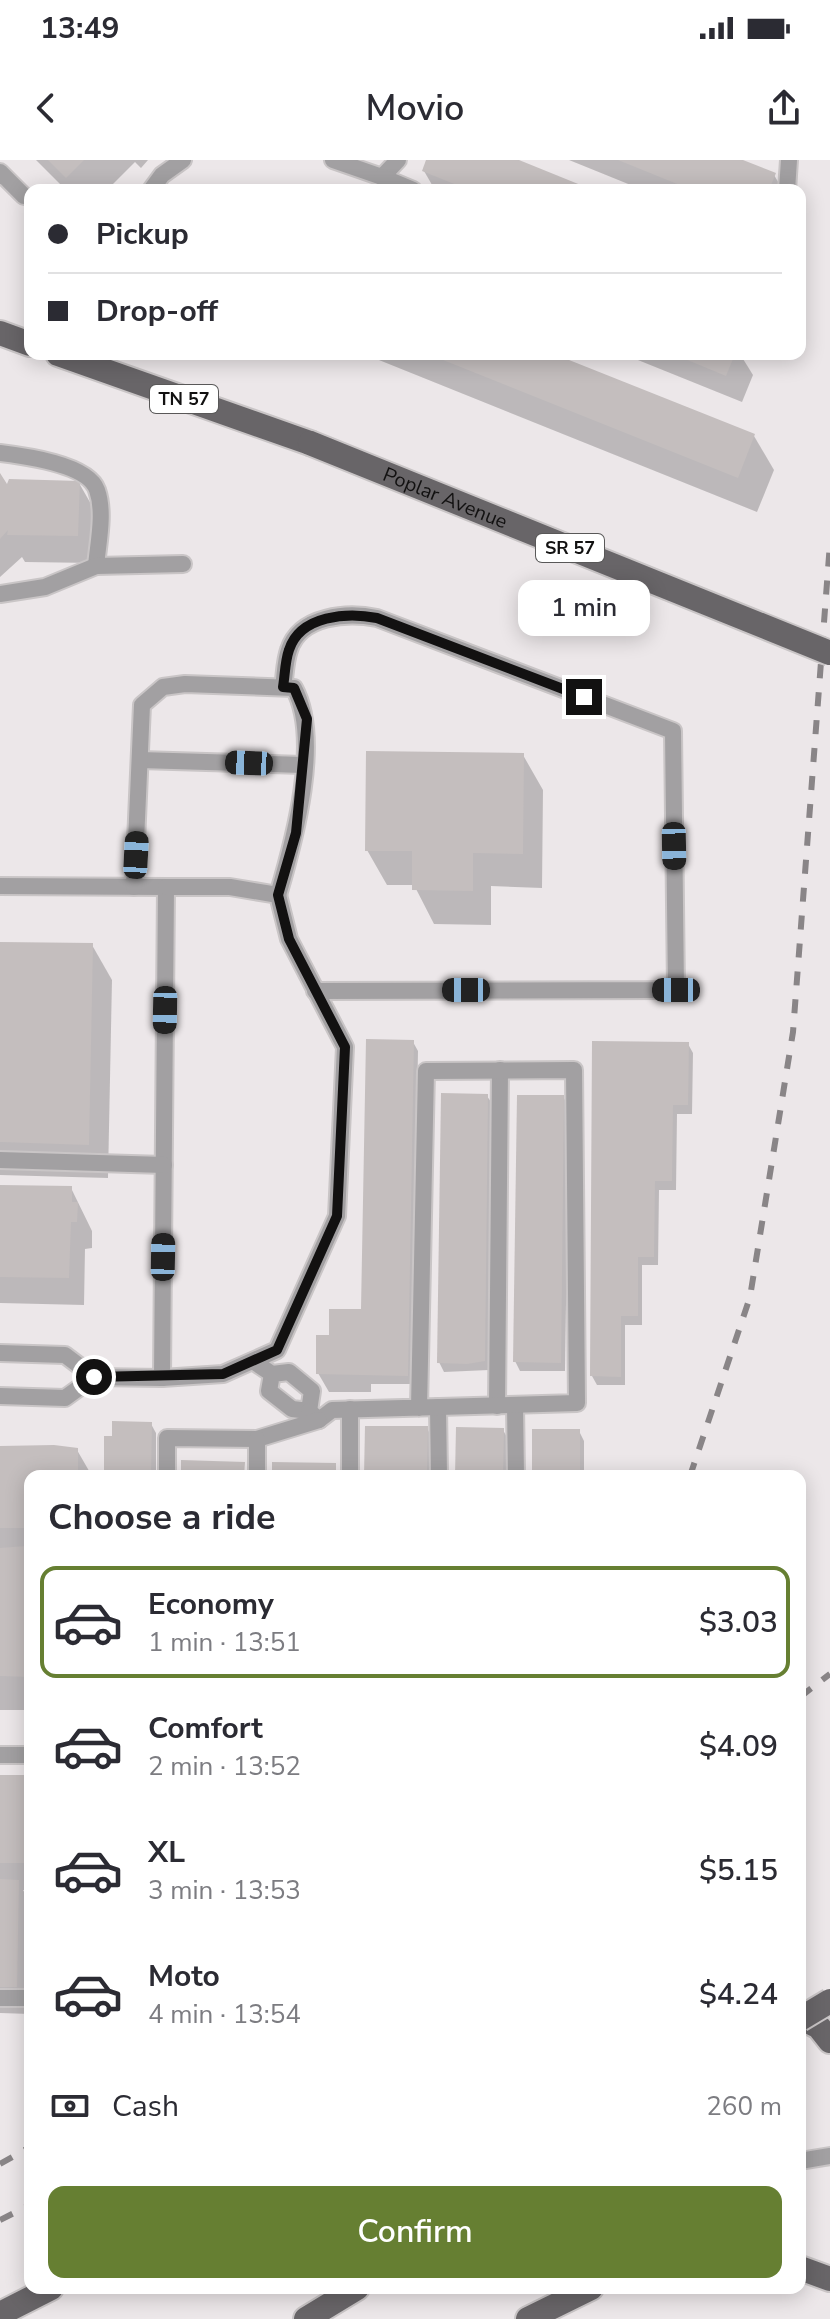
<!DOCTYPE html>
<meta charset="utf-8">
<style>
:root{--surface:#fff;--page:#f7f7f7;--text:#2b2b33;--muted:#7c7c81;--line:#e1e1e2;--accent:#667f32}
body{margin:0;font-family:"Nunito Sans",sans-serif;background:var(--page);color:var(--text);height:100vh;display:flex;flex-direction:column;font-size:30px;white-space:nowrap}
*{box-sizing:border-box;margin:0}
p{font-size:26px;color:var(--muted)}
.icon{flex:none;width:44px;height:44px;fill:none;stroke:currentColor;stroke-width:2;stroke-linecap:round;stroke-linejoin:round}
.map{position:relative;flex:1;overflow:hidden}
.drawer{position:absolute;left:24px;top:1310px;width:782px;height:824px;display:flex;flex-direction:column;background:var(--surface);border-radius:16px;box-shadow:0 4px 20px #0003}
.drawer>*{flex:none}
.banner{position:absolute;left:24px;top:24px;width:782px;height:176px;border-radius:16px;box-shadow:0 4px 20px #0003;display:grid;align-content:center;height:176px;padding:0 24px;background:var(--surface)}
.end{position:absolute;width:36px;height:36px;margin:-18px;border:10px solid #121111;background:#fff;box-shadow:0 0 0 4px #fff}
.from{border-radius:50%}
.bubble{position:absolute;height:56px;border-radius:16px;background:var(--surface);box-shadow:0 4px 20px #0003;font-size:26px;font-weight:600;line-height:56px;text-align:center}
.car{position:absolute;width:24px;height:48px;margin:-24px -12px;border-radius:10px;box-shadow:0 0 6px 2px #0007;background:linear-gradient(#222 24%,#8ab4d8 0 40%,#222 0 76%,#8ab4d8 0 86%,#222 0)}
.banner b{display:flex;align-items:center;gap:28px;height:76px;font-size:30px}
.banner b+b{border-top:2px solid var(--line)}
.banner i{width:20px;height:20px;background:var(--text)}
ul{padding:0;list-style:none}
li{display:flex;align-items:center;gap:24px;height:112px;margin:0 16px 12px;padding:0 8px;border:4px solid transparent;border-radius:16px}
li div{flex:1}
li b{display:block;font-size:30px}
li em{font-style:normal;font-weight:600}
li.selected{border-color:var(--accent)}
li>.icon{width:72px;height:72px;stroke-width:1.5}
h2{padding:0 24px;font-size:36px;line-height:96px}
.pay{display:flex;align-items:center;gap:20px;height:88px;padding:0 24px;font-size:30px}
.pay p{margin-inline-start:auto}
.primary-button{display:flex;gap:16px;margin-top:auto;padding:16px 24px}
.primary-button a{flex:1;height:92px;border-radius:16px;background:var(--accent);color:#fff;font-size:32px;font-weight:600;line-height:92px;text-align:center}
.status{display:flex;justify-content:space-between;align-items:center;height:56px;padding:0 40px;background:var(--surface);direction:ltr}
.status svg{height:22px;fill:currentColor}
header{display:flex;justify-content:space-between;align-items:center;height:104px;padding:0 24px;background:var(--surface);font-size:36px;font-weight:600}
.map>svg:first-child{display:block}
</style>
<div class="status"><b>13:49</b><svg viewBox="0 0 49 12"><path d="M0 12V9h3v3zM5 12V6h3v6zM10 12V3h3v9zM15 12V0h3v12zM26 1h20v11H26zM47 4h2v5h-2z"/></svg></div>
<header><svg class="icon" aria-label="back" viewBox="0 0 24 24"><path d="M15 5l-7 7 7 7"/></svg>Movio<svg class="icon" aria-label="share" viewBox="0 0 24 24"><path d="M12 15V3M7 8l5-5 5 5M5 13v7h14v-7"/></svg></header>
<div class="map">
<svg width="830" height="2159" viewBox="0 0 830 2159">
<rect width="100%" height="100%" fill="#ece7e9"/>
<!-- shadow -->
<g fill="#0003">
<path d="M36,0H148L141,8L135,2L107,30H66Z"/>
<path d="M428,0H514L588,30H435L424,11Z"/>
<path d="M569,0H737L774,15L783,30H643Z"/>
<path d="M364,194H549L754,276L774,310L757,352Z"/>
<path d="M623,194H740L753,215L742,242Z"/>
<path d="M0,318L8,328L79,323L95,351L93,403L25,402L22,397L0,417Z"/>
<path d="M523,595L543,630L542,728L491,726V765L434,764L414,725H387L367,690Z"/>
<path d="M0,784L92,785L112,820L108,1018L0,1015Z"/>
<path d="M413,882L418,891L412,1224H371V1232H329L318,1213L331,1177L364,1157Z"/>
<path d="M688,884L693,893L692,954H677L676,1030H659L658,1105H642V1165H625V1225H597L592,1216Z"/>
<path d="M487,936L493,945L489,1210L444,1212L439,1202Z"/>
<path d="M563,937L569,946L565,1211H520L515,1201Z"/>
<path d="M0,1027L71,1028L92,1071V1088L85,1089L84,1145L0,1143Z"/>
<path d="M151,1264L156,1273V1316H106L114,1278Z"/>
<path d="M427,1268L432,1278L431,1316H366Z"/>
<path d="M503,1270L508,1279V1316H457Z"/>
<path d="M579,1271L584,1281V1316H534Z"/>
<path d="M0,1288L77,1290L92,1316H30V1550H0Z"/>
<path d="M0,1617H30V1730H23L30,1742V1854L0,1853Z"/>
</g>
<!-- building -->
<g fill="#c4bebe">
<path d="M48,0H84L66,18Z"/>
<path d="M426,0H519L593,30H469L422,11Z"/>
<path d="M618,0H743L776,13L769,30H692Z"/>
<path d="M428,194H554L755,274L738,318Z"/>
<path d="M673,194H735L726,216Z"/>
<path d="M0,313L7,324L9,319L80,321L78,376L7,375L8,370L0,379Z"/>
<path d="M366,591L524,593L523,694L473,693V731L412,730V691H365Z"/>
<path d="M0,782L93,783L89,985L0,982Z"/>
<path d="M366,879L414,880L408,1216L316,1214V1175H329V1149H361Z"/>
<path d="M592,881L689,882L688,945H673L672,1021H655L654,1097H638V1156H621V1217L590,1216Z"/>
<path d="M441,933L488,934L485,1201L467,1204L437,1203Z"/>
<path d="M517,935H564L561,1203L513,1202Z"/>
<path d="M0,1025L72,1026V1042H78L77,1062H71L69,1118L0,1117Z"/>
<path d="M112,1261L152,1262L151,1316H104V1276H112Z"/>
<path d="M365,1266H428L427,1316H364Z"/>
<path d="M456,1267L504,1268L503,1316H455Z"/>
<rect x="532" y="1269" width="48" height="47"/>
<path d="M54,1285L78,1288V1315L30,1316V1368H0V1286Z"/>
<path d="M181,1300L245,1302L244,1316H181Z"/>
<path d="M272,1302L336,1303V1316H272Z"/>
<path d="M26,1386H30V1517L0,1516V1388Z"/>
<rect x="0" y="1615" width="30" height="88"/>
<path d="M0,1719L19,1720L17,1827H0Z"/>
</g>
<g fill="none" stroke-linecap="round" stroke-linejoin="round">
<defs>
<g id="service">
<path d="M333,0L382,17L398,0"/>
<path d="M0,12L24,36"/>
<path d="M382,17L413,30"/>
<path d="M151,30L162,15L183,0"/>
<path d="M787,30L789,0"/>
<path d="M0,293C24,296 88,304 97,330C105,353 98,383 96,406"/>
<path d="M0,434L45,427L96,406L183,404"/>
<path d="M283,527C285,515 285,501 289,490C300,455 348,452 377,458L673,571L676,830L315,831"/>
<path d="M140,600L303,605"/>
<path d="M0,726L166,727L162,1218L94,1217L65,1195L0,1193"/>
<path d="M134,727L142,545L163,527L185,524L294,528C322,579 294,681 278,735"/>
<path d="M0,1000L164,1005"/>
<path d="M253,1201L272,1214L289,1212L312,1231L309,1251L292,1249L269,1231L272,1214"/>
<path d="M162,1218L223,1214L277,1190L337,1056L345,887L289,779L278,735L230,727H166"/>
<path d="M0,1236L65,1238L94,1217"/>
<path d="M515,1245L516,1316"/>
<path d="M497,1246L500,910"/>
<path d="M438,1247L439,1316"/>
<path d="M309,1251L319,1260L332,1250L577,1243L574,910L426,911L419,1248"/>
<path d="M167,1316V1278L257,1279L319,1260"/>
<path d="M257,1316V1279"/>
<path d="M350,1316V1249"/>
<path d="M0,1595H30"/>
<path d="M0,1838H30"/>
<path d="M800,2001L830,1996"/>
</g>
<g id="primary">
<path d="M0,173L30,184"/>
<path d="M58,194L310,283"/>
<path d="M800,1857L819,1867L830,1881"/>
<path d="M800,2108L830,2119"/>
<path d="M0,2154L51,2128"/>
<path d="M306,2159L357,2128"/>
<path d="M528,2159L591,2128"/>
</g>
</defs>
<!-- service casing -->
<use href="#service" stroke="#c9c5c6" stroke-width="20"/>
<!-- primary casing -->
<use href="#primary" stroke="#c9c5c6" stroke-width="28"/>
<!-- service -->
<use href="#service" stroke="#a2a0a2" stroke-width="16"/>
<!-- primary -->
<use href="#primary" stroke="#686568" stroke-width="24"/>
<!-- rail -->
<g stroke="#898587" stroke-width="6" stroke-dasharray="14 14" stroke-linecap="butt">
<path d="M690,1316L750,1137L793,872L830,383"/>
<path d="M800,1537L830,1514"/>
<path d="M0,2004L30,1987"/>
<path d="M0,2060L30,2045"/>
</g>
<defs>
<g id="primary-bridge">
<path id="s1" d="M310,283L830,493"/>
<path d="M800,1859L830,1841"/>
</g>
</defs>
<!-- primary-bridge casing -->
<use href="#primary-bridge" stroke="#c9c5c6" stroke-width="28" stroke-linecap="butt"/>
<!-- primary-bridge -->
<use href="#primary-bridge" stroke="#686568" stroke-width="24"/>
</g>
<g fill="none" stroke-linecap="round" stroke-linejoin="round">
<!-- route -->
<path stroke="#121111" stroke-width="10" d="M94,1217L223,1214L277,1190L337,1056L345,887L289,779L278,735L296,673L307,559L294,528L283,527C285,515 285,501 289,490C300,455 348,452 377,458L584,537"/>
</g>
<g text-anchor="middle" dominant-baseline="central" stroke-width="6" stroke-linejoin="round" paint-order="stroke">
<!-- shield labels -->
<g fill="#fff" stroke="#595858" stroke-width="2">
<rect x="150" y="225" width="68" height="28" rx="6"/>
<rect x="536" y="374" width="68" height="28" rx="6"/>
</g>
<g font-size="18" font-weight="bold" fill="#121111">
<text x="184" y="239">TN 57</text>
<text x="570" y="388">SR 57</text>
</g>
<!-- street labels -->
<g font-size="20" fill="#121111" stroke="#fff">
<text stroke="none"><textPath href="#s1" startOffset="146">Poplar Avenue</textPath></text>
</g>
</g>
</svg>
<i class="end from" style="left:94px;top:1217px"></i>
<i class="end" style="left:584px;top:537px"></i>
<div class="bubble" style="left:518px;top:420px;width:132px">1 min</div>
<i class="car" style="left:249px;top:603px;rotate:272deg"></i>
<i class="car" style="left:674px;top:686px;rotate:179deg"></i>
<i class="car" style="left:136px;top:695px;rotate:3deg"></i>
<i class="car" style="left:466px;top:830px;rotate:270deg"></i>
<i class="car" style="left:676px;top:830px;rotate:270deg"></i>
<i class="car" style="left:165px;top:850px;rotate:181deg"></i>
<i class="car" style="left:163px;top:1097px;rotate:1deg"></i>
<div class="banner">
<b><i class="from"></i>Pickup</b>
<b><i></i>Drop-off</b>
</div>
<section class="drawer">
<h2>Choose a ride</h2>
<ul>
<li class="selected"><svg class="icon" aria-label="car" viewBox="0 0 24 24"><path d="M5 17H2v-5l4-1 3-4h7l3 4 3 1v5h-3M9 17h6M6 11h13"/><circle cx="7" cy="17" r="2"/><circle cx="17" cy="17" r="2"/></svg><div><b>Economy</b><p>1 min · 13:51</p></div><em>$3.03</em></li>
<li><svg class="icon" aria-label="car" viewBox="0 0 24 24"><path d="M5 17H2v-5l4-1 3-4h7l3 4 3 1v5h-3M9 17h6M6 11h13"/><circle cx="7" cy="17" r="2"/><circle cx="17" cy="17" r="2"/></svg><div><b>Comfort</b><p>2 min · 13:52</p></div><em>$4.09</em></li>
<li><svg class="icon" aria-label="car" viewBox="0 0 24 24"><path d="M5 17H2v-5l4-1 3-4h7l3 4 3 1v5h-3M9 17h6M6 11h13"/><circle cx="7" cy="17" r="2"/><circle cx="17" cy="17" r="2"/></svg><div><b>XL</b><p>3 min · 13:53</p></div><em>$5.15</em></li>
<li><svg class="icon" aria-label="car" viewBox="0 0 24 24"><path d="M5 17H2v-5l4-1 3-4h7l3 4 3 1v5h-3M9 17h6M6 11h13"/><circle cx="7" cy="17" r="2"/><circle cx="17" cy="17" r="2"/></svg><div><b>Moto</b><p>4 min · 13:54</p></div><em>$4.24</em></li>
</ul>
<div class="pay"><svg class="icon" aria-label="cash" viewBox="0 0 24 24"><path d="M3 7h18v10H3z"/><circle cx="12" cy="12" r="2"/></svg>Cash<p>260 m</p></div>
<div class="primary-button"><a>Confirm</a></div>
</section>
</div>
